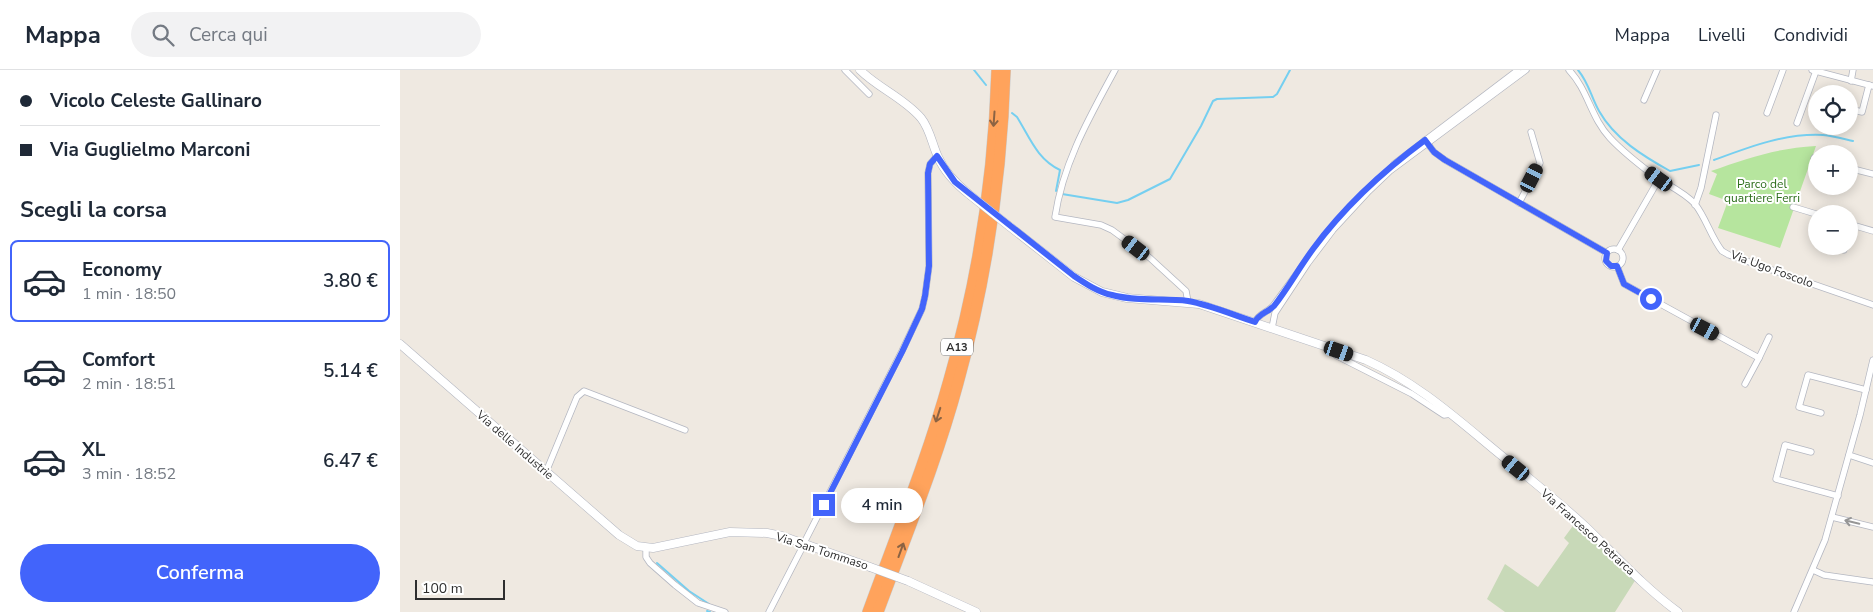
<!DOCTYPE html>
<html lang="it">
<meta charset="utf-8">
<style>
:root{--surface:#fff;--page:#f2f2f3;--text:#1f2937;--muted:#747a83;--line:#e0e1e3;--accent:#4264fb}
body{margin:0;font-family:"Nunito Sans",sans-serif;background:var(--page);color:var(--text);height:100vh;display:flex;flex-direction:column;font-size:19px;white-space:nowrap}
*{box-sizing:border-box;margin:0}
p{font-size:16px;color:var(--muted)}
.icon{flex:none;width:28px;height:28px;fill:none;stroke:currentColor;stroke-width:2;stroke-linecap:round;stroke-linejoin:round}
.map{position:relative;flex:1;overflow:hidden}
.details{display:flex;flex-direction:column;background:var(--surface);width:400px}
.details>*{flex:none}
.hud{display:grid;align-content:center;height:110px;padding:0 20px;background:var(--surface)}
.controls{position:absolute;left:1408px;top:15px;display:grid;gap:10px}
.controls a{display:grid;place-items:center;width:50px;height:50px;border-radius:50%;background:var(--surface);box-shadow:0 2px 12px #0003;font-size:25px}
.scale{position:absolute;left:15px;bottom:12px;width:90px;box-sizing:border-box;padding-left:5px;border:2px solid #2e2e2e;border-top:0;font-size:14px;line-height:18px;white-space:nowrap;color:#2e2e2e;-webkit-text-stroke:4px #fff;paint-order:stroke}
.end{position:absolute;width:22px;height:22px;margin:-11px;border:6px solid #4264fb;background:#fff;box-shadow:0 0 0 2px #fff}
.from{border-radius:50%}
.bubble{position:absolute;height:35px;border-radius:18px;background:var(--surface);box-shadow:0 2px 12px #0003;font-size:16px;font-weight:600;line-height:35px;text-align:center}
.car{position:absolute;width:15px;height:30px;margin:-15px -8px;border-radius:6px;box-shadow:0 0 4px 1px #0007;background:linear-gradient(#222 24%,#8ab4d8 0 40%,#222 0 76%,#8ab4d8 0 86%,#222 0)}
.hud b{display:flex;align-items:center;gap:18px;height:48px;font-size:19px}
.hud b+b{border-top:1px solid var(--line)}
.hud i{width:12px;height:12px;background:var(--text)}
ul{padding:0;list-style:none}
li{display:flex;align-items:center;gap:15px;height:82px;margin:0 10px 8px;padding:0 10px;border:2px solid transparent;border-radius:8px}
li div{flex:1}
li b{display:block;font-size:19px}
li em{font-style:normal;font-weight:600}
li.on{border-color:var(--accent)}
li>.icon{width:45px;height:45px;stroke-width:1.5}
h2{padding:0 20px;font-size:22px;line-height:60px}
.cta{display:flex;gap:10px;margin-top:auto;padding:10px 20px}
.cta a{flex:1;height:58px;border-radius:30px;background:var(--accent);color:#fff;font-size:20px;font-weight:600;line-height:58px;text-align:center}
header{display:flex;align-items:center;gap:30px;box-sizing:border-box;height:70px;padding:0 25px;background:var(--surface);border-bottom:1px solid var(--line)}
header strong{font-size:24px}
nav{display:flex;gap:28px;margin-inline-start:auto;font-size:18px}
.search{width:350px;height:45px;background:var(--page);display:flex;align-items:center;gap:12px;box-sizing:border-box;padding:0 18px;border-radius:28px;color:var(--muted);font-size:19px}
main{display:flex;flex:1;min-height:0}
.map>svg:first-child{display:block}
</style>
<header>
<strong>Mappa</strong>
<div class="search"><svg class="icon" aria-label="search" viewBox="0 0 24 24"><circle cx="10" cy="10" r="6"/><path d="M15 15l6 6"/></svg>Cerca qui</div>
<nav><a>Mappa</a><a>Livelli</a><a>Condividi</a></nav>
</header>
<main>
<section class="details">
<div class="hud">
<b><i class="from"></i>Vicolo Celeste Gallinaro</b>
<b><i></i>Via Guglielmo Marconi</b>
</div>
<h2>Scegli la corsa</h2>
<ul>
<li class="on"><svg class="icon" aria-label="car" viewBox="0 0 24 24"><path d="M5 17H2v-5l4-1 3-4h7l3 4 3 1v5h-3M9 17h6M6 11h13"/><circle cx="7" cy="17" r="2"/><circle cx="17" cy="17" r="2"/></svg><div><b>Economy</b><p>1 min · 18:50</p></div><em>3.80 €</em></li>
<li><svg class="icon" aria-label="car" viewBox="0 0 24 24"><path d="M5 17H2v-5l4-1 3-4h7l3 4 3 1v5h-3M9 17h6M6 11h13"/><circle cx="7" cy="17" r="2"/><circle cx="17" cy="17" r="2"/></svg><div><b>Comfort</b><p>2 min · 18:51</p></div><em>5.14 €</em></li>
<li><svg class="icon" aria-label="car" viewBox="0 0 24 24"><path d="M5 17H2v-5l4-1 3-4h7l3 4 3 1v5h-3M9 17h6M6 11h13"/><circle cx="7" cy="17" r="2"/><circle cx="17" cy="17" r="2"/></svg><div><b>XL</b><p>3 min · 18:52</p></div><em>6.47 €</em></li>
</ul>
<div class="cta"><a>Conferma</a></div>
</section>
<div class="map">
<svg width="1473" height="542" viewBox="0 0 1473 542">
<rect width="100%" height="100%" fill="#efe9e1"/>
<!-- green -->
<path fill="#b6e59e" d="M1416,76L1380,178L1318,158L1328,131L1309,124L1317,104L1311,101C1348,88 1377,78 1416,76Z"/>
<!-- cemetery -->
<path fill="#c8d9b8" d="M1175,453L1236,509L1215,542H1105L1087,529L1105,494L1138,517L1169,473L1164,468Z"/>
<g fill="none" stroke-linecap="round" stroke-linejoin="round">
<!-- stream -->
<g stroke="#75cff0" stroke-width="2">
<path d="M574,0L586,15"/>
<path d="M1178,0C1189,13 1191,27 1199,41C1215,69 1243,86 1270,101L1299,95"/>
<path d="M612,43L617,47C630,68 637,89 660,100L656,121"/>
<path d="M1314,90C1349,77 1385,63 1423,65C1433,66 1444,69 1453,71"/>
<path d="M662,124L717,133L728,130L770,109L801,56L813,31L817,29L873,27L877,24L890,0"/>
<path d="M257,493L289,521L309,534"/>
<path d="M307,541L310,542"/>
</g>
<defs>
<g id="minor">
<path d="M445,0L469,24"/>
<path d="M715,0C689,48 663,93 655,147L701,155L712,160L750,188L786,221L788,232"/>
<path d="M1169,0C1188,20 1191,48 1210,68C1224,83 1241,96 1257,108C1270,116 1285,123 1295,134C1306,148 1311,167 1322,181L1329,185L1473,235"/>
<path d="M1412,0L1473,16"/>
<path d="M1451,11L1453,0"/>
<path d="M1244,30L1257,0"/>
<path d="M1449,39L1462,42L1469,15"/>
<path d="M1367,43L1383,0"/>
<path d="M1397,53L1416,1"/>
<path d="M1025,70L1034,82L1045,90L1207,183"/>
<path d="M1414,88L1416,89"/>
<path d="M994,94L1118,0"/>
<path d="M1449,98L1473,104"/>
<path d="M1119,133L1140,93L1131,62"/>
<path d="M1295,135L1301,118L1316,45"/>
<path d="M1393,137L1416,144"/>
<path d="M1449,154L1473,161"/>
<path d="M1449,164L1451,155"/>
<circle cx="1214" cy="188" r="9"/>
<path d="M1218,180L1259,109"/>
<path d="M1444,180L1445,176"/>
<path d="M1217,196L1224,214L1359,288L1369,267"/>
<path d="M855,252C858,244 868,242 873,236L925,165"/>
<path d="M872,258L875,243L908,193L933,160L969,121L990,101L1126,0"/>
<path d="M929,279L937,286L1012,324L1044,345L1051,344"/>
<path d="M1345,314L1359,288"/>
<path d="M1421,343L1399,337L1408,305L1466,320"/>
<path d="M1411,382L1385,375L1376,409L1438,426"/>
<path d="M1449,385L1473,393"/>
<path d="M146,402L177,327L184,321L285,360"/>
<path d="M1432,447L1473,457"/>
<path d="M406,469L502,281L522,239L525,226L529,196L528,103L530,94L537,86"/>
<path d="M246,478V487L250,493L275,515L298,533L325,542"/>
<path d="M1413,500L1424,505L1473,512"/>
<path d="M369,542L401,480"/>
<path d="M1394,542L1425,470L1460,345L1473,290"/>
</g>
<g id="tertiary">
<path d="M460,0C478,18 504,28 521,48C530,59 532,74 538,87C545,103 556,114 570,125"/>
<path d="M609,156L674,207L702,222L727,228L799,234L966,290C1018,313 1058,350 1102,386C1130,409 1159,432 1186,457C1216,486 1244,517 1278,542"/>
<path d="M0,274L219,465L237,476L253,478L330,462L367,463L382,466L470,497"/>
<path d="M508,511L576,542"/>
</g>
<g id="motorway">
<path d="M468,542C496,465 527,389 549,310C578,210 594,104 597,0"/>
<path d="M478,542C506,466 537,391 558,313C586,212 602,105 605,0"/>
</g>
</defs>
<!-- minor casing -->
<use href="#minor" stroke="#b4b7c1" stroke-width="7"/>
<!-- tertiary casing -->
<use href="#tertiary" stroke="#b4b7c1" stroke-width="9"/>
<!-- motorway casing -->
<use href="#motorway" stroke="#c9c9c9" stroke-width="12"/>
<!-- minor -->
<use href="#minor" stroke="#fff" stroke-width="5.5"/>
<!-- tertiary -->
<use href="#tertiary" stroke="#fff" stroke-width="8"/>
<!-- motorway -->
<use href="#motorway" stroke="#ffa35c" stroke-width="11"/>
<defs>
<g id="tertiary-bridge">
<path d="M570,125L609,156"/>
<path d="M470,497L508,511"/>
</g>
</defs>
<!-- tertiary-bridge casing -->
<use href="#tertiary-bridge" stroke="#b4b7c1" stroke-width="9" stroke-linecap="butt"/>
<!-- tertiary-bridge -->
<use href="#tertiary-bridge" stroke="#fff" stroke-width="8"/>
</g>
<!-- one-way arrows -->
<defs><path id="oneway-shaft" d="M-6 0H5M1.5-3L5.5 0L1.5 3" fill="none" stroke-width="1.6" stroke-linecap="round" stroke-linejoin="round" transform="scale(1.25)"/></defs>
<g stroke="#8c6343">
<use href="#oneway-shaft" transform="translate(594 49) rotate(94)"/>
<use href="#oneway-shaft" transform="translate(538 345) rotate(108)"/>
<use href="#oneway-shaft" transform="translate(501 480) rotate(-70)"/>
</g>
<use stroke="#969696" href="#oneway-shaft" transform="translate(1452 452) rotate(-167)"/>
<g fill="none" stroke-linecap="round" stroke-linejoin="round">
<!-- route -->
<path stroke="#4264fb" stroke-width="6" d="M424,435L502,282L522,239L525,226L529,196L528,103L530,94L537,86L555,112L674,206C686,214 698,222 712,225C737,232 763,228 788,231C811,235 833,245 855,252C858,244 868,242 874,236C888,218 899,198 913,179C944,137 983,101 1025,70L1034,82L1045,90L1207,183L1206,191L1211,196H1217L1224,214L1251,229"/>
</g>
<g text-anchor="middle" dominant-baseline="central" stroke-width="4" stroke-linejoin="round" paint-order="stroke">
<!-- shield labels -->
<rect fill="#fff" stroke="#6d6d6d" stroke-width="1" x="541" y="268.5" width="32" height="17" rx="4"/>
<g font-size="11" font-weight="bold" fill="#2e2e2e">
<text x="557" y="277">A13</text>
</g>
<!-- park labels -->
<g font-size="12" fill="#2c6e1b" stroke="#fff">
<text x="1362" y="114">Parco del<tspan x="1362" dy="14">quartiere Ferri</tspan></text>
</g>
<!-- street labels -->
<g font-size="12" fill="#2e2e2e" stroke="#fff">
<text transform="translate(1372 199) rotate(20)">Via Ugo Foscolo</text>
<text transform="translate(115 375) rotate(41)">Via delle Industrie</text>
<text transform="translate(1188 462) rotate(42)">Via Francesco Petrarca</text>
<text transform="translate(422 481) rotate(18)">Via San Tommaso</text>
</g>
</g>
</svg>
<div class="controls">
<a><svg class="icon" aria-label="locate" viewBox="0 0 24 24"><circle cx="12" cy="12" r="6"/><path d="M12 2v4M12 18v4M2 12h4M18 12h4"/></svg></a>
<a>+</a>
<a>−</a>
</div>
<div class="scale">100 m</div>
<i class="end from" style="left:1251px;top:229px"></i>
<i class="end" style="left:424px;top:435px"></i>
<div class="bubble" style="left:441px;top:418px;width:82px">4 min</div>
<i class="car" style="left:1132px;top:108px;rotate:27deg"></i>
<i class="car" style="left:1259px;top:109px;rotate:306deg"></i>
<i class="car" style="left:736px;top:178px;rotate:307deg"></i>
<i class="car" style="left:1305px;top:259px;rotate:118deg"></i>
<i class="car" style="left:939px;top:281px;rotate:109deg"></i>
<i class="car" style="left:1116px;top:398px;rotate:309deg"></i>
</div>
</main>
